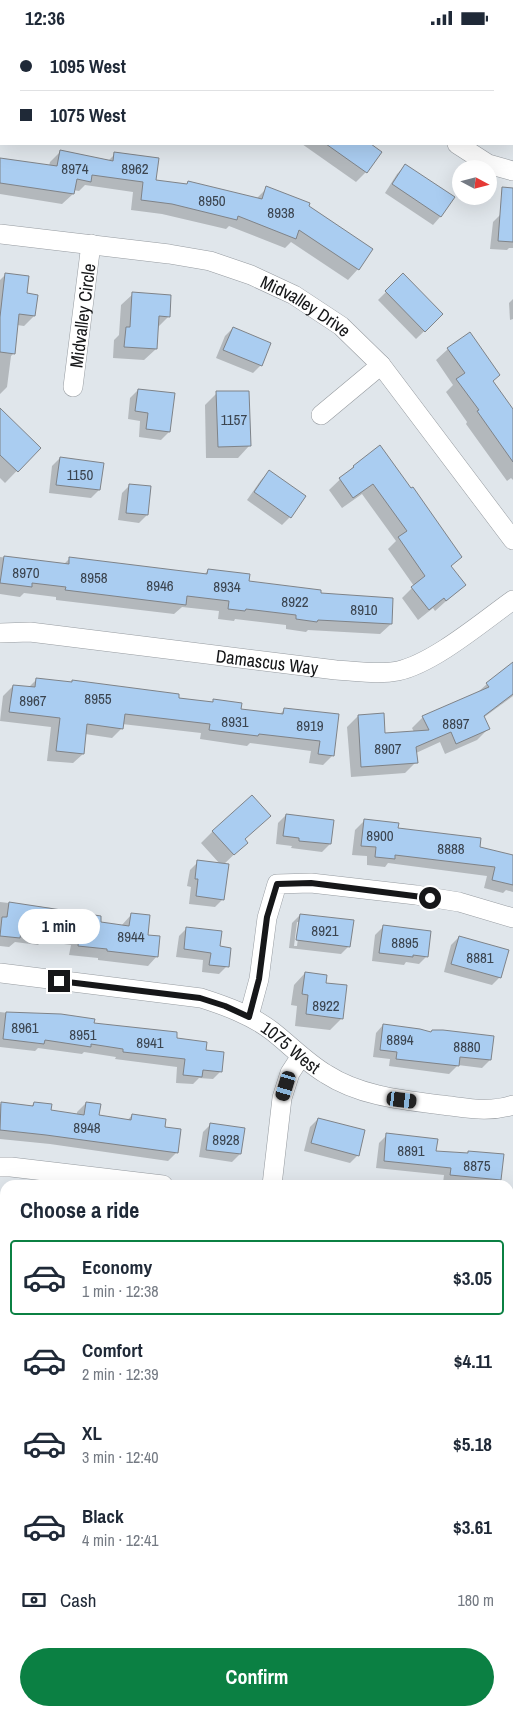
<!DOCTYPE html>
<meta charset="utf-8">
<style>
:root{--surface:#fff;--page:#f6f6f7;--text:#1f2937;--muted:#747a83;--line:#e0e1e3;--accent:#0b8043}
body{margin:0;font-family:"Archivo Narrow",sans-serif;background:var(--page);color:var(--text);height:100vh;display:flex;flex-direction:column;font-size:19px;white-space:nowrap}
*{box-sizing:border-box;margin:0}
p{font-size:16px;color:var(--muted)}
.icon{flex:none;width:28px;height:28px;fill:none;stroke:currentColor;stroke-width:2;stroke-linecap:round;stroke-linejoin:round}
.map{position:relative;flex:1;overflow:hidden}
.drawer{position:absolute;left:0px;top:1145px;width:514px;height:536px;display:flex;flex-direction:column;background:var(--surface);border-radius:15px 15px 0 0;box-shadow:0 5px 20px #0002}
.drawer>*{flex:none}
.top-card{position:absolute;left:0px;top:0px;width:514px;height:110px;box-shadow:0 5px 20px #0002;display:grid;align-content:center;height:110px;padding:0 20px;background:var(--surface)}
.needle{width:32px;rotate:97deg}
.controls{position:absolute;left:452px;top:125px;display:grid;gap:10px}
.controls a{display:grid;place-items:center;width:45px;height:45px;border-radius:50%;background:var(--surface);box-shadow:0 5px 20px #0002;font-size:25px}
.end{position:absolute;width:22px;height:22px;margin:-11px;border:6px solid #161719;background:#fff;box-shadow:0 0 0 2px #fff}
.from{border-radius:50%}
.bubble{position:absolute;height:35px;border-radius:18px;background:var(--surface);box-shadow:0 5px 20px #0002;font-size:16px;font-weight:700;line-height:35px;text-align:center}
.car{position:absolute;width:15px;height:30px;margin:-15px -8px;border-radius:6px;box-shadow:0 0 4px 1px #0007;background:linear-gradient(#222 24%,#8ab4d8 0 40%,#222 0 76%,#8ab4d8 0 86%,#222 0)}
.top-card b{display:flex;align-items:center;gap:18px;height:48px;font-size:19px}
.top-card b+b{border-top:1px solid var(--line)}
.top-card i{width:12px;height:12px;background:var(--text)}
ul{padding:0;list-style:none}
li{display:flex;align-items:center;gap:15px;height:75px;margin:0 10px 8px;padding:0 10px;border:2px solid transparent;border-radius:5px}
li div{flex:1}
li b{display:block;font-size:19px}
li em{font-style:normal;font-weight:700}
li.active{border-color:var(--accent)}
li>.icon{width:45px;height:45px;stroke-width:1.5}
h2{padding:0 20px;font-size:22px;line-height:60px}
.pay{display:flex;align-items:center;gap:12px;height:55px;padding:0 20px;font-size:19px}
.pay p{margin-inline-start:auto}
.button{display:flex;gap:10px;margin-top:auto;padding:10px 20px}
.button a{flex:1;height:58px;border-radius:30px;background:var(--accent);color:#fff;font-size:20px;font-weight:700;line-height:58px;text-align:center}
.status{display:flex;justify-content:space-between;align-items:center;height:35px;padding:0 25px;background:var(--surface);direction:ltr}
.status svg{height:14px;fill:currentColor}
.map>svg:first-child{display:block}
</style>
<div class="status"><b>12:36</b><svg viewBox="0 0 49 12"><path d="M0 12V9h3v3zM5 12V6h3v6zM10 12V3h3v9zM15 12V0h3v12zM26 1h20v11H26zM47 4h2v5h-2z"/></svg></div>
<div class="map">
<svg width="513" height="1681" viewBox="0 0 513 1681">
<rect width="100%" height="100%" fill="#e0e6eb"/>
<!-- shadow -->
<g fill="#0003" fill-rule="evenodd">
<path d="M0,0H37L48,1H1V43Z"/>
<path d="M418,0H432L433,1H417Z"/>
<path d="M302,109H369L380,117L366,137L356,147Z"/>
<path d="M60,117L108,126L115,119L154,146L186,150L188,148L256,164L267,153L307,172L371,214L358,234L348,245L291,207L285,213L229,191L226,194L162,179L131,175L133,157L85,150L79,156L73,155V159L62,169L0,159V124L49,131L50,127Z"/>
<path d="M405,131L453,163L440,182L433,190L385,158L397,139Z"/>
<path d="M501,179L513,180V213H509L507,215L490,214L493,187Z"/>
<path d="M6,239L25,259L34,281L24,291L17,290L14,318L11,321L7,352L0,359V245Z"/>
<path d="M403,240L442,279L416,304L378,265Z"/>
<path d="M133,259L169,281L157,293L156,314L144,325L113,323L114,305L119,300L121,270Z"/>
<path d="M513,264V284L510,285L509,268Z"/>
<path d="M233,293L261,330L253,338L216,323L225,301Z"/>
<path d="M448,314L492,347L513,376V445L511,443L507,446L466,389L467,387L446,357L453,350L436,325Z"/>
<path d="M138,355L169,397L161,405L139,402L140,386L128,384L130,363Z"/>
<path d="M217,358L249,411L238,423H206L205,370Z"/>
<path d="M0,375L39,413L5,448L0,443Z"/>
<path d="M380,412L461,522L450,532L464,550L435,576L433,573L418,585L402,563L414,551L388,514L396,506L362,459L342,473L329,455L353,432Z"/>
<path d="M60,423L99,455L91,463L49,458L52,431Z"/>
<path d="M269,437L290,482L282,490L247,465L261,445Z"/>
<path d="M130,450L147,480L139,488L118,485L122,458Z"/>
<path d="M0,522L64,529L70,523L204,540L208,535L248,547L320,560L391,589L380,599L308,595L306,597L286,594V590L235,584L234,586L218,584L219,576L182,572L174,579L56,565V562L24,558L20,562L0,559Z"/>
<path d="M513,629V661L483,683L488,694L477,705L445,719L440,707L416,718V727L405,738L351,742L347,692L358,681L384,699L414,697L412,693L423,682L477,658L487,649Z"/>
<path d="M37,644L71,648L72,646L211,668L214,666L240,675L279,680L285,674L337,680L333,720L323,730L309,728L311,716L250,708L247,711L200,704L201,698L122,689V693L112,703L85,699L83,719L73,728L47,726L51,692L0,686L3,661L13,651L28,653Z"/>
<path d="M286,780L330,809L322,817L291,813L292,811L276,809L278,788Z"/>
<path d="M364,786L513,821V857L506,855L503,858L484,853L487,841L388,828L385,832L367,830V821L352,820L355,795Z"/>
<path d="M213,796L244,804L246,808L223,830V864L215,872L189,869L191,852L187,851L190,835L198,827L220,829L201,808Z"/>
<path d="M0,867L51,873V876L99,888L121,891L131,880L147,901L157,921L148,931L98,925V923L69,920L71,910L42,906L38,910L15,907L9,912L0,911Z"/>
<path d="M300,880L349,911L341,919L289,913L292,888ZM297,887H300L297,911H294Z"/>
<path d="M383,892L427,921L419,929L406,927L404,930L372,926L375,900Z"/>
<path d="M187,893L219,912L227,931L219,939L202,937L203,925L176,922L179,901Z"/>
<path d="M459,902L500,942L492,950L444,937L451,910Z"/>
<path d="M305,938L324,949L341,984L330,995L295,991L297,971L291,970L294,950Z"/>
<path d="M0,977L93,989L175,1004L205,1017L221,1036L213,1044L199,1043L193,1049L176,1048L177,1032L115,1024L116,1022L84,1017L82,1019L38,1013L35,1016L0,1012Z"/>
<path d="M383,990L490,1025L482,1033L458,1030L449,1039L389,1031L390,1024L373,1022L376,998Z"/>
<path d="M34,1068L50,1076L77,1080V1077L86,1068L98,1081L127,1086L132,1080L164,1093L177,1117L168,1126L50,1109L0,1104V1069L31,1072Z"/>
<path d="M318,1084L358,1120L350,1128L304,1116L310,1092Z"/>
<path d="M211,1089L240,1119L232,1127L199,1122L203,1097Z"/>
<path d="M387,1100L435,1117L466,1120L468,1117L500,1144L494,1150L443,1148L444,1140L376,1133L379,1108Z"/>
<path d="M308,1148L327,1150H305Z"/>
<path d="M5,1172V1209L0,1208V1177Z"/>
<path d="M509,1185L513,1186V1206L511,1208L509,1207Z"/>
<path d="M5,1291V1322H0L1,1296Z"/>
<path d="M5,1604V1671L0,1670V1609Z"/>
<path d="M68,1676H97L94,1680Z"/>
</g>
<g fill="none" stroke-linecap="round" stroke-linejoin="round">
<!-- canal -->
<path stroke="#88b9d3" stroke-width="19" d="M347,1681H353"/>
</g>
<!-- building -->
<g fill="#aacdf1" stroke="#7f8388">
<path d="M326,109H371L382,117L367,138Z"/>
<path d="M60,115L113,126L114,117L159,123L156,145L187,149L188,146L262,164L266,151L310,168L309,171L373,214L359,235L299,195L296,204L238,181L237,185L172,169L141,165L143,147L92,140L91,147L77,144L74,159L0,148V123L57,131Z"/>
<path d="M405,129L455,162L441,182L392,149Z"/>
<path d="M502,152L513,153V207L498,206Z"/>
<path d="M5,238L29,241L27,258L38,260L35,281L19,279L15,319L0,317V282Z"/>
<path d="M403,238L443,279L425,297L385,256Z"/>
<path d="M132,257L171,260L170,282L159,281L157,314L124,312L126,292H130Z"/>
<path d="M233,292L271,308L262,331L223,315Z"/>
<path d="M470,297L500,340L493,346L513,374V427L477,376L479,375L456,344L465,338L447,313Z"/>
<path d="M138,354L175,358L170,397L146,394L148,378L135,376Z"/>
<path d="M216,356H249L251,411L218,412Z"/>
<path d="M0,373L41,413L18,437L0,420Z"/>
<path d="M380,410L411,453L413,452L462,522L451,531L466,550L446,566L444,563L429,575L411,552L425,541L398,502L407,496L373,449L353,463L339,443L354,432L353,431Z"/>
<path d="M60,422L104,428L100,455L56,450Z"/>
<path d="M269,435L306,461L291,483L254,457Z"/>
<path d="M129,449L151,451L148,480L126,478Z"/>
<path d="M4,521L69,529V522L207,539L208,534L250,539L249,546L321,555V558L393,563L392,589L318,585L317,587L296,584V580L246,574L245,576L228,574L229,566L187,561L186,570L65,555L66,552L32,548V552L0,548Z"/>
<path d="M513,627V659L484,681L490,694L456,709L451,697L416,712L418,728L361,732L358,680L384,678L385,698L429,695L422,681L489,652L486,648Z"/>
<path d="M36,643L72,647V645L179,659V663L213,667V664L242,668L241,674L283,679L284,673L339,679L334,721L318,719L320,706L259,699L258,701L209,695L210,689L125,679L123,694L87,689L84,719L56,716L60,683L9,677L13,650L35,652Z"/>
<path d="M252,760L271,781L245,804L248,808L234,820L212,796Z"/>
<path d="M286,779L334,785L331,809L299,806V803L283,801Z"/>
<path d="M364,784L399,788L398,793L481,803L480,812L513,820V850L492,845L495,832L395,820V824L375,822L376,812L361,811Z"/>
<path d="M197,825L229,829L224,865L196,861L198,844H195Z"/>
<path d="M9,867L101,881V887L129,891L131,878L150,880L148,900L160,901L158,922L107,916V914L78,911L79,901L50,897L49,901L21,897L20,903L0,901L2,882H7Z"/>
<path d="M300,879L354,885L350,912L296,905Z"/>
<path d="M383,890L431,896L428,922L413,920V922L379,918Z"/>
<path d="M186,892L222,896L220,911L231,913L229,932L209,930L211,918L184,914Z"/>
<path d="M459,901L509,915L501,943L451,929Z"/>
<path d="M305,937L327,940L326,948L347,950L343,984L306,979L308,960L302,959Z"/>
<path d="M6,977L61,979L95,984L94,988L177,997V1003L207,1007L206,1015L224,1017L222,1037L203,1035L202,1042L183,1040L185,1024L123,1017V1014L91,1009V1012L45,1005L44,1009L3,1004Z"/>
<path d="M383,989L420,994L431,997L432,995H443L494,1001L491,1025L460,1022L459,1031L396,1024L397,1017L380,1015Z"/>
<path d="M1,1067L33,1071L34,1067L52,1069L51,1075L84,1080L86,1067L101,1069L99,1080L131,1085L132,1079L166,1084L165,1092L181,1094L178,1118L46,1100L0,1095Z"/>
<path d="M318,1083L365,1095L359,1121L311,1108Z"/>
<path d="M210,1088L245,1093L241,1119L206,1115Z"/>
<path d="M386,1098L438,1104L436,1116L468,1118V1116L504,1119L501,1145L450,1140L451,1133L384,1126Z"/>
</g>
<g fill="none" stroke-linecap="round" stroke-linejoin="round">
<defs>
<g id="minor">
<path d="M307,0L310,1"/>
<path d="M348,1L349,0"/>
<path d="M457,109L488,129L513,136"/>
<path id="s1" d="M0,199L169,219L210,226L251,240L294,260L341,291L381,330L513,505"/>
<path id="s2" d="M73,352L91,209"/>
<path d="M321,380L381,330"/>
<path id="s3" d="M0,598L30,597L336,635C356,636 378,640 398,636C434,628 482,587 513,565"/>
<path id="s4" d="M0,938L201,963C226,971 251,980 272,996C290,1010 306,1027 326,1039C360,1061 402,1065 442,1070C468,1073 488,1078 513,1070"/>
<path d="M249,981L259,944L267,883L277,849L311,848L416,860L459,867L513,883"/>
<path d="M0,1132H11L163,1150"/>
<path d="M272,1150L282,1063L290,1038L301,1021"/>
<path d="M0,1229L5,1230"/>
<path d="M509,1298H513"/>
</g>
</defs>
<!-- minor casing -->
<use href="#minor" stroke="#969ba0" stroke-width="20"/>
<!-- minor -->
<use href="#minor" stroke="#fff" stroke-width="19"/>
</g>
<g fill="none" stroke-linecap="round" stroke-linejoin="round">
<!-- route -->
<path stroke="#161719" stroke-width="6" d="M59,946L200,963L225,971L249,982L259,944L267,882L277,849L311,848L430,863"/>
</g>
<g text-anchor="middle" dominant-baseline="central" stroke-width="5" stroke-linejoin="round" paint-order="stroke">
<!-- number labels -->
<g font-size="15" fill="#3b444f">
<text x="75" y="133">8974</text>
<text x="135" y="133">8962</text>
<text x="212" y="165">8950</text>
<text x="281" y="177">8938</text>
<text x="234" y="384">1157</text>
<text x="80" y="439">1150</text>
<text x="26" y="537">8970</text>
<text x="94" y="542">8958</text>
<text x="160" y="550">8946</text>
<text x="227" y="551">8934</text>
<text x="295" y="566">8922</text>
<text x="364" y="574">8910</text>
<text x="98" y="663">8955</text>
<text x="33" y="665">8967</text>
<text x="235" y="686">8931</text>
<text x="456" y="688">8897</text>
<text x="310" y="690">8919</text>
<text x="388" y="713">8907</text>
<text x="380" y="800">8900</text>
<text x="451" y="813">8888</text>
<text x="325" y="895">8921</text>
<text x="131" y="901">8944</text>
<text x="405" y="907">8895</text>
<text x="480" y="922">8881</text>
<text x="326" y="970">8922</text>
<text x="25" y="992">8961</text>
<text x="83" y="999">8951</text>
<text x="400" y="1004">8894</text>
<text x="150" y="1007">8941</text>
<text x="467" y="1011">8880</text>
<text x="87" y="1092">8948</text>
<text x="226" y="1104">8928</text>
<text x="411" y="1115">8891</text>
<text x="477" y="1130">8875</text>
</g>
<!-- street labels -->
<g font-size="18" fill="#161719" stroke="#fff">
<text stroke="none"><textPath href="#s1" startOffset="318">Midvalley Drive</textPath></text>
<text stroke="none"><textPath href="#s2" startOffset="72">Midvalley Circle</textPath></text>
<text stroke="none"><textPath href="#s3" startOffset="269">Damascus Way</textPath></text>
<text stroke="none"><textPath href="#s4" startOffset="306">1075 West</textPath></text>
</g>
</g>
</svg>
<div class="controls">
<a><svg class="needle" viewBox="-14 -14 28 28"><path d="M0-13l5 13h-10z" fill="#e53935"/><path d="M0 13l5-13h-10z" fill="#747a83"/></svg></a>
</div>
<i class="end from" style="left:430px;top:863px"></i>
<i class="end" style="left:59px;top:946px"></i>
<div class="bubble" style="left:18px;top:874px;width:82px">1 min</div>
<i class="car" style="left:286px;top:1051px;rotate:197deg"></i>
<i class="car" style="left:402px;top:1065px;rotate:97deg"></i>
<div class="top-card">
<b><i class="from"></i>1095 West</b>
<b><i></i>1075 West</b>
</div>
<section class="drawer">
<h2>Choose a ride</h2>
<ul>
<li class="active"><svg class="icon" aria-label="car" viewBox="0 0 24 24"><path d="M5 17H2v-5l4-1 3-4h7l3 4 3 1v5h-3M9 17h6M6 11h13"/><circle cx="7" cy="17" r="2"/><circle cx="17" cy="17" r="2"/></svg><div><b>Economy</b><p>1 min · 12:38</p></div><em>$3.05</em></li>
<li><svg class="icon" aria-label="car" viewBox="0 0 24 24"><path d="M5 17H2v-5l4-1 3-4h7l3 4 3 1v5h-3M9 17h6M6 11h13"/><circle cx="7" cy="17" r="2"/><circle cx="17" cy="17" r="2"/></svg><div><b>Comfort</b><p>2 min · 12:39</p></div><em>$4.11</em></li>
<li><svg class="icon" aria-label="car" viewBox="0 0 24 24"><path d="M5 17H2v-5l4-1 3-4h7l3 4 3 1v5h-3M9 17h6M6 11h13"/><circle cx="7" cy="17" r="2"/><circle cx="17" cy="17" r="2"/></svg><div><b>XL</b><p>3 min · 12:40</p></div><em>$5.18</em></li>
<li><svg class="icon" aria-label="car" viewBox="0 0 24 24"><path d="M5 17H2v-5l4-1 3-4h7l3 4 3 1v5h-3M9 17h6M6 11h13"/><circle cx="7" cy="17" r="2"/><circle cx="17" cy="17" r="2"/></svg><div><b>Black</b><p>4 min · 12:41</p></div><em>$3.61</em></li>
</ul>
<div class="pay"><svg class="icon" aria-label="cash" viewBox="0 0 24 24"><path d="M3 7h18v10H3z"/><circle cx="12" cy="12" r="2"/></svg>Cash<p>180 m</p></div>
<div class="button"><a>Confirm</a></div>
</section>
</div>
